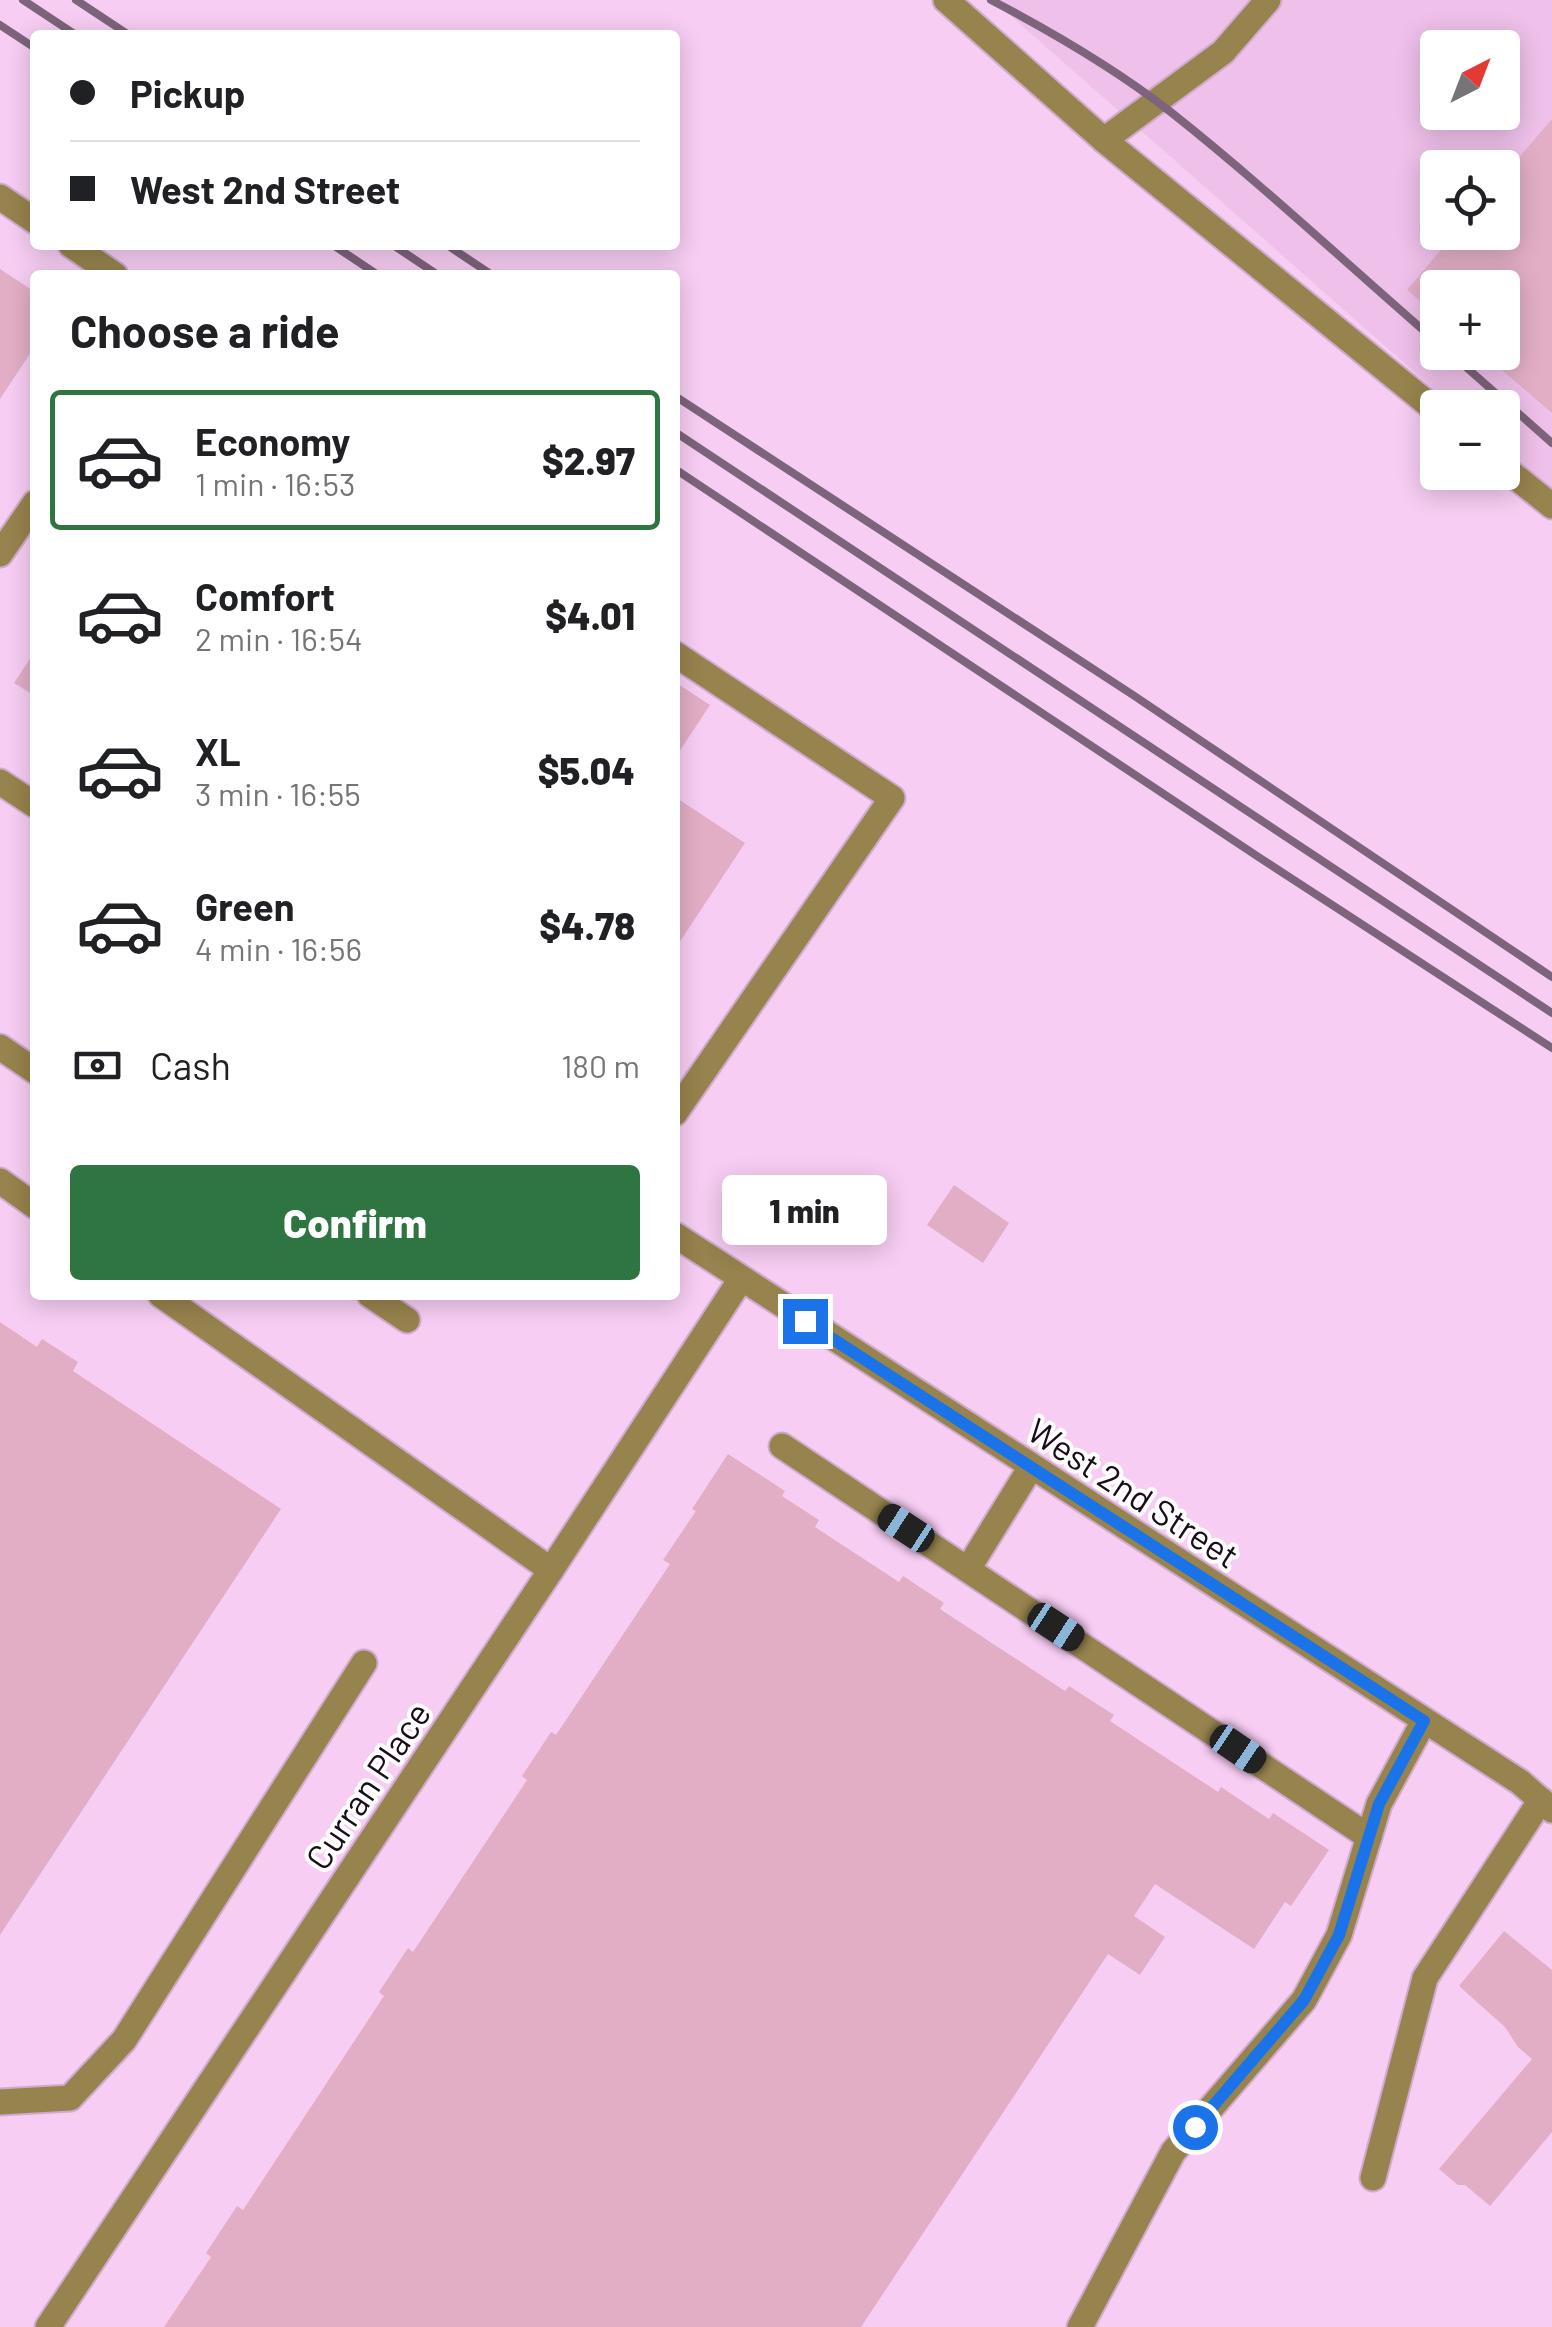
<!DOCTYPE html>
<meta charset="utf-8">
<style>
:root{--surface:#fff;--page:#f2f2f2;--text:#202124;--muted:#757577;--line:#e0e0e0;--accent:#2f7541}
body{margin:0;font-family:Barlow,sans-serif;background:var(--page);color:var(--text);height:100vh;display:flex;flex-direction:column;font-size:38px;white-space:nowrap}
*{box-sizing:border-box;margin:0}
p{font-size:32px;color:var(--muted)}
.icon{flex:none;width:55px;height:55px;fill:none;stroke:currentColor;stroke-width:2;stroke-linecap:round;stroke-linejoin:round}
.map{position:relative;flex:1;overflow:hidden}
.details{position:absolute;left:30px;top:270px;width:650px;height:1030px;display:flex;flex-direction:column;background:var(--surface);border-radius:10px;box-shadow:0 5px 25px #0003}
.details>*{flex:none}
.hud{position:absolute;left:30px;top:30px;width:650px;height:220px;border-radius:10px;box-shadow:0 5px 25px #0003;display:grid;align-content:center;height:220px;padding:0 40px;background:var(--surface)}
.needle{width:65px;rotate:42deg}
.tools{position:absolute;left:1420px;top:30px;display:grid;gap:20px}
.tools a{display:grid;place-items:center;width:100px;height:100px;border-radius:10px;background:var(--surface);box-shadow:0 5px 25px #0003;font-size:50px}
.end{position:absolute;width:45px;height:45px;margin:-22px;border:12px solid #1a73e8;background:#fff;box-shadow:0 0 0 5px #fff}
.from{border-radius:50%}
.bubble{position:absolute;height:70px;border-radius:10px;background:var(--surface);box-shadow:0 5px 25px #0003;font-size:32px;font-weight:800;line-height:70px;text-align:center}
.car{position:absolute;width:30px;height:60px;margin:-30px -15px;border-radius:12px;box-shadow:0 0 8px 2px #0007;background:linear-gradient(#222 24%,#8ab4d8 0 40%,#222 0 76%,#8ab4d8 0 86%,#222 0)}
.hud b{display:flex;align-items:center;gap:35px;height:95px;font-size:38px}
.hud b+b{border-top:2px solid var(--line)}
.hud i{width:25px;height:25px;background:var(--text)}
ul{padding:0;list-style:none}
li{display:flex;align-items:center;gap:30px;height:140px;margin:0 20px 15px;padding:0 20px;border:5px solid transparent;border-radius:10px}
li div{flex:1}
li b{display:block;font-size:38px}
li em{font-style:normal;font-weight:800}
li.current{border-color:var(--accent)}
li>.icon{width:90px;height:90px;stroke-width:1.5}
h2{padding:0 40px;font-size:45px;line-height:120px}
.pay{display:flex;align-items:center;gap:25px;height:110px;padding:0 40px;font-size:38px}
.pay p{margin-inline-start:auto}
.primary-button{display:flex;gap:20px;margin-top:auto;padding:20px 40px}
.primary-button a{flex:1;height:115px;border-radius:10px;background:var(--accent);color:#fff;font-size:40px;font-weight:800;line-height:115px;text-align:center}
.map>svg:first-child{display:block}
</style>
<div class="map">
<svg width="1552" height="2327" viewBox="0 0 1552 2327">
<rect width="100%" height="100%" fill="#f7cdf3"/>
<!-- built -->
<path fill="#efc0ea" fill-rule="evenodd" d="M993,0H1552V494L1503,450L1502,408L1454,407ZM1438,48H1502V112H1438ZM1438,168H1502V232H1438ZM1438,288H1502V352H1438Z"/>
<!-- building -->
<g fill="#e2aec6">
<path d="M1552,119V413L1481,352H1502V288H1438V316L1407,290L1456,232H1502V177Z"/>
<path d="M0,269L35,292V346L0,399Z"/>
<path d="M35,651V696L14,683Z"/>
<path d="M675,682L710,705L675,758Z"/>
<path d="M675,797L745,843L675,949Z"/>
<path d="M954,1185L1009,1223L983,1263L927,1225Z"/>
<path d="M0,1322L37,1347L42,1339L78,1362L73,1371L281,1509L0,1935Z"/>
<path d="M728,1454L785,1491L782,1496L819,1520L815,1527L899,1582L903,1576L944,1603L940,1609L1065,1691L1069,1686L1114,1715L1110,1721L1218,1792L1221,1787L1269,1819L1273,1813L1329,1850L1291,1906L1285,1902L1254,1949L1155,1884L1134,1916L1165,1937L1140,1975L1108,1954L861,2327H164L211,2257L206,2253L237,2206L243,2210L384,1996L379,1992L408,1948L413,1952L527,1780L522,1776L551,1732L556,1735L670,1564L663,1560L696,1511L692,1509Z"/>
<path d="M1504,1931L1552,1970V2132L1490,2206L1465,2185H1458L1439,2169L1532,2059L1518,2047L1505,2027L1459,1986Z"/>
</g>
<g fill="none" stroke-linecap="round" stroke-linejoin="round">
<defs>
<g id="minor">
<path d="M946,0L1104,140L1438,412"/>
<path d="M1104,140L1223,52L1268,0"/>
<path d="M0,197L35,221"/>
<path d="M71,245L115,275"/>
<path d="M1502,466L1552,506"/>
<path d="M0,554L35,503"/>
<path d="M675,654L892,798L675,1113"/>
<path d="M0,782L35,805"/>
<path d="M0,1047L35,1071"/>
<path d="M0,1181L35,1206"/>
<path d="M675,1235L1520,1782L1552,1810"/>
<path d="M161,1295L551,1570"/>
<path d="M370,1295L407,1320"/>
<path d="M782,1446L1369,1837"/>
<path d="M968,1569L1031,1467"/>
<path d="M0,2102L70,2098L124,2040L364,1663"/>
<path d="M1373,2178L1425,1978L1541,1800"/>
<path d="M48,2327L551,1570L741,1279"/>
<path d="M1080,2327L1173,2152L1304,2000L1339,1935L1379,1804L1424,1721"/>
</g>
</defs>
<!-- minor casing -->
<use href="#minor" stroke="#cfaacc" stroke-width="29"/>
<!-- minor -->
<use href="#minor" stroke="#97834d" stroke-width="25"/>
<!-- rail -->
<g stroke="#7d637b" stroke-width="8">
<path d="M23,0L76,35"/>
<path d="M76,0L129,35"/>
<path d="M991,0C1054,33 1116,69 1172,113C1264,186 1349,266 1438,343"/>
<path d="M0,25L35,48"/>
<path d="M333,245L378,275"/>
<path d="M393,245L438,275"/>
<path d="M447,245L492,275"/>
<path d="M1449,352L1552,443"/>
<path d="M675,396L1133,695L1552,977"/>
<path d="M675,432L1552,1013"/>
<path d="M675,469L1260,858L1552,1048"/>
</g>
</g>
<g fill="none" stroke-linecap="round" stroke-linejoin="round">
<!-- route -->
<path stroke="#1a73e8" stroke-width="12" d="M805,1321L1424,1721L1379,1804L1339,1935L1304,2000L1195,2127"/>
</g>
<g text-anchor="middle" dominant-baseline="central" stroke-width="8" stroke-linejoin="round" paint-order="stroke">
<!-- street labels -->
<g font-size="35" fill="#1a0c19" stroke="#fefefe">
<text transform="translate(1134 1492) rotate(33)">West 2nd Street</text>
<text transform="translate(367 1785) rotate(-56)">Curran Place</text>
</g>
</g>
</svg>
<div class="tools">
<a><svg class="needle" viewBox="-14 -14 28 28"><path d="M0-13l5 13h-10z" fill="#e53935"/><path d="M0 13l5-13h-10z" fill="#757577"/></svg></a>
<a><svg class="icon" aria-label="locate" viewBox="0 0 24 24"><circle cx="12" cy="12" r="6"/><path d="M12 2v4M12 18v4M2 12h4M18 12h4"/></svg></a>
<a>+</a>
<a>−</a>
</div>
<i class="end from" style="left:1195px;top:2127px"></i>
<i class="end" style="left:805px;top:1321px"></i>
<div class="bubble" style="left:722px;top:1175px;width:165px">1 min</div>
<i class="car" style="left:906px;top:1528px;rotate:303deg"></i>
<i class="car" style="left:1056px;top:1627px;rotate:123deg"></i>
<i class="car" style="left:1238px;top:1749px;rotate:124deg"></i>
<div class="hud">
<b><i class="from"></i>Pickup</b>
<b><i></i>West 2nd Street</b>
</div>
<section class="details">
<h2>Choose a ride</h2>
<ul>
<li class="current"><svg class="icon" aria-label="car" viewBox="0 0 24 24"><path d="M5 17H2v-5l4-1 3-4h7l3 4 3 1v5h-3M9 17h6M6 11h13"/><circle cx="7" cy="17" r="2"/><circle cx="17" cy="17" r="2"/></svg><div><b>Economy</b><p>1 min · 16:53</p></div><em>$2.97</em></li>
<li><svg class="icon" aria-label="car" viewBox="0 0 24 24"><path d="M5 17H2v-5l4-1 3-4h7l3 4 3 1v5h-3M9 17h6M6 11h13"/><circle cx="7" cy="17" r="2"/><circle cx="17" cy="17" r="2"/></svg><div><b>Comfort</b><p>2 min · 16:54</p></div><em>$4.01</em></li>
<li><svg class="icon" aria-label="car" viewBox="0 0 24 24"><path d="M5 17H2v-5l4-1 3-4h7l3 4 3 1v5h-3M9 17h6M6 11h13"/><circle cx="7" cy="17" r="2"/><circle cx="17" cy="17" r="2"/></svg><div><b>XL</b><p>3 min · 16:55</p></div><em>$5.04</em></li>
<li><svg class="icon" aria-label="car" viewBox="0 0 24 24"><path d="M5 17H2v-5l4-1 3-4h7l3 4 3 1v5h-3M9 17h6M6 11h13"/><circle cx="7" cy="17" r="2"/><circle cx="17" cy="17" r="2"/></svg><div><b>Green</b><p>4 min · 16:56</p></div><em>$4.78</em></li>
</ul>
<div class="pay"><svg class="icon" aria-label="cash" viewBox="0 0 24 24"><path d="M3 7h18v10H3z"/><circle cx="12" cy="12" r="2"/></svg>Cash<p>180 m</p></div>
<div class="primary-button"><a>Confirm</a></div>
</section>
</div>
